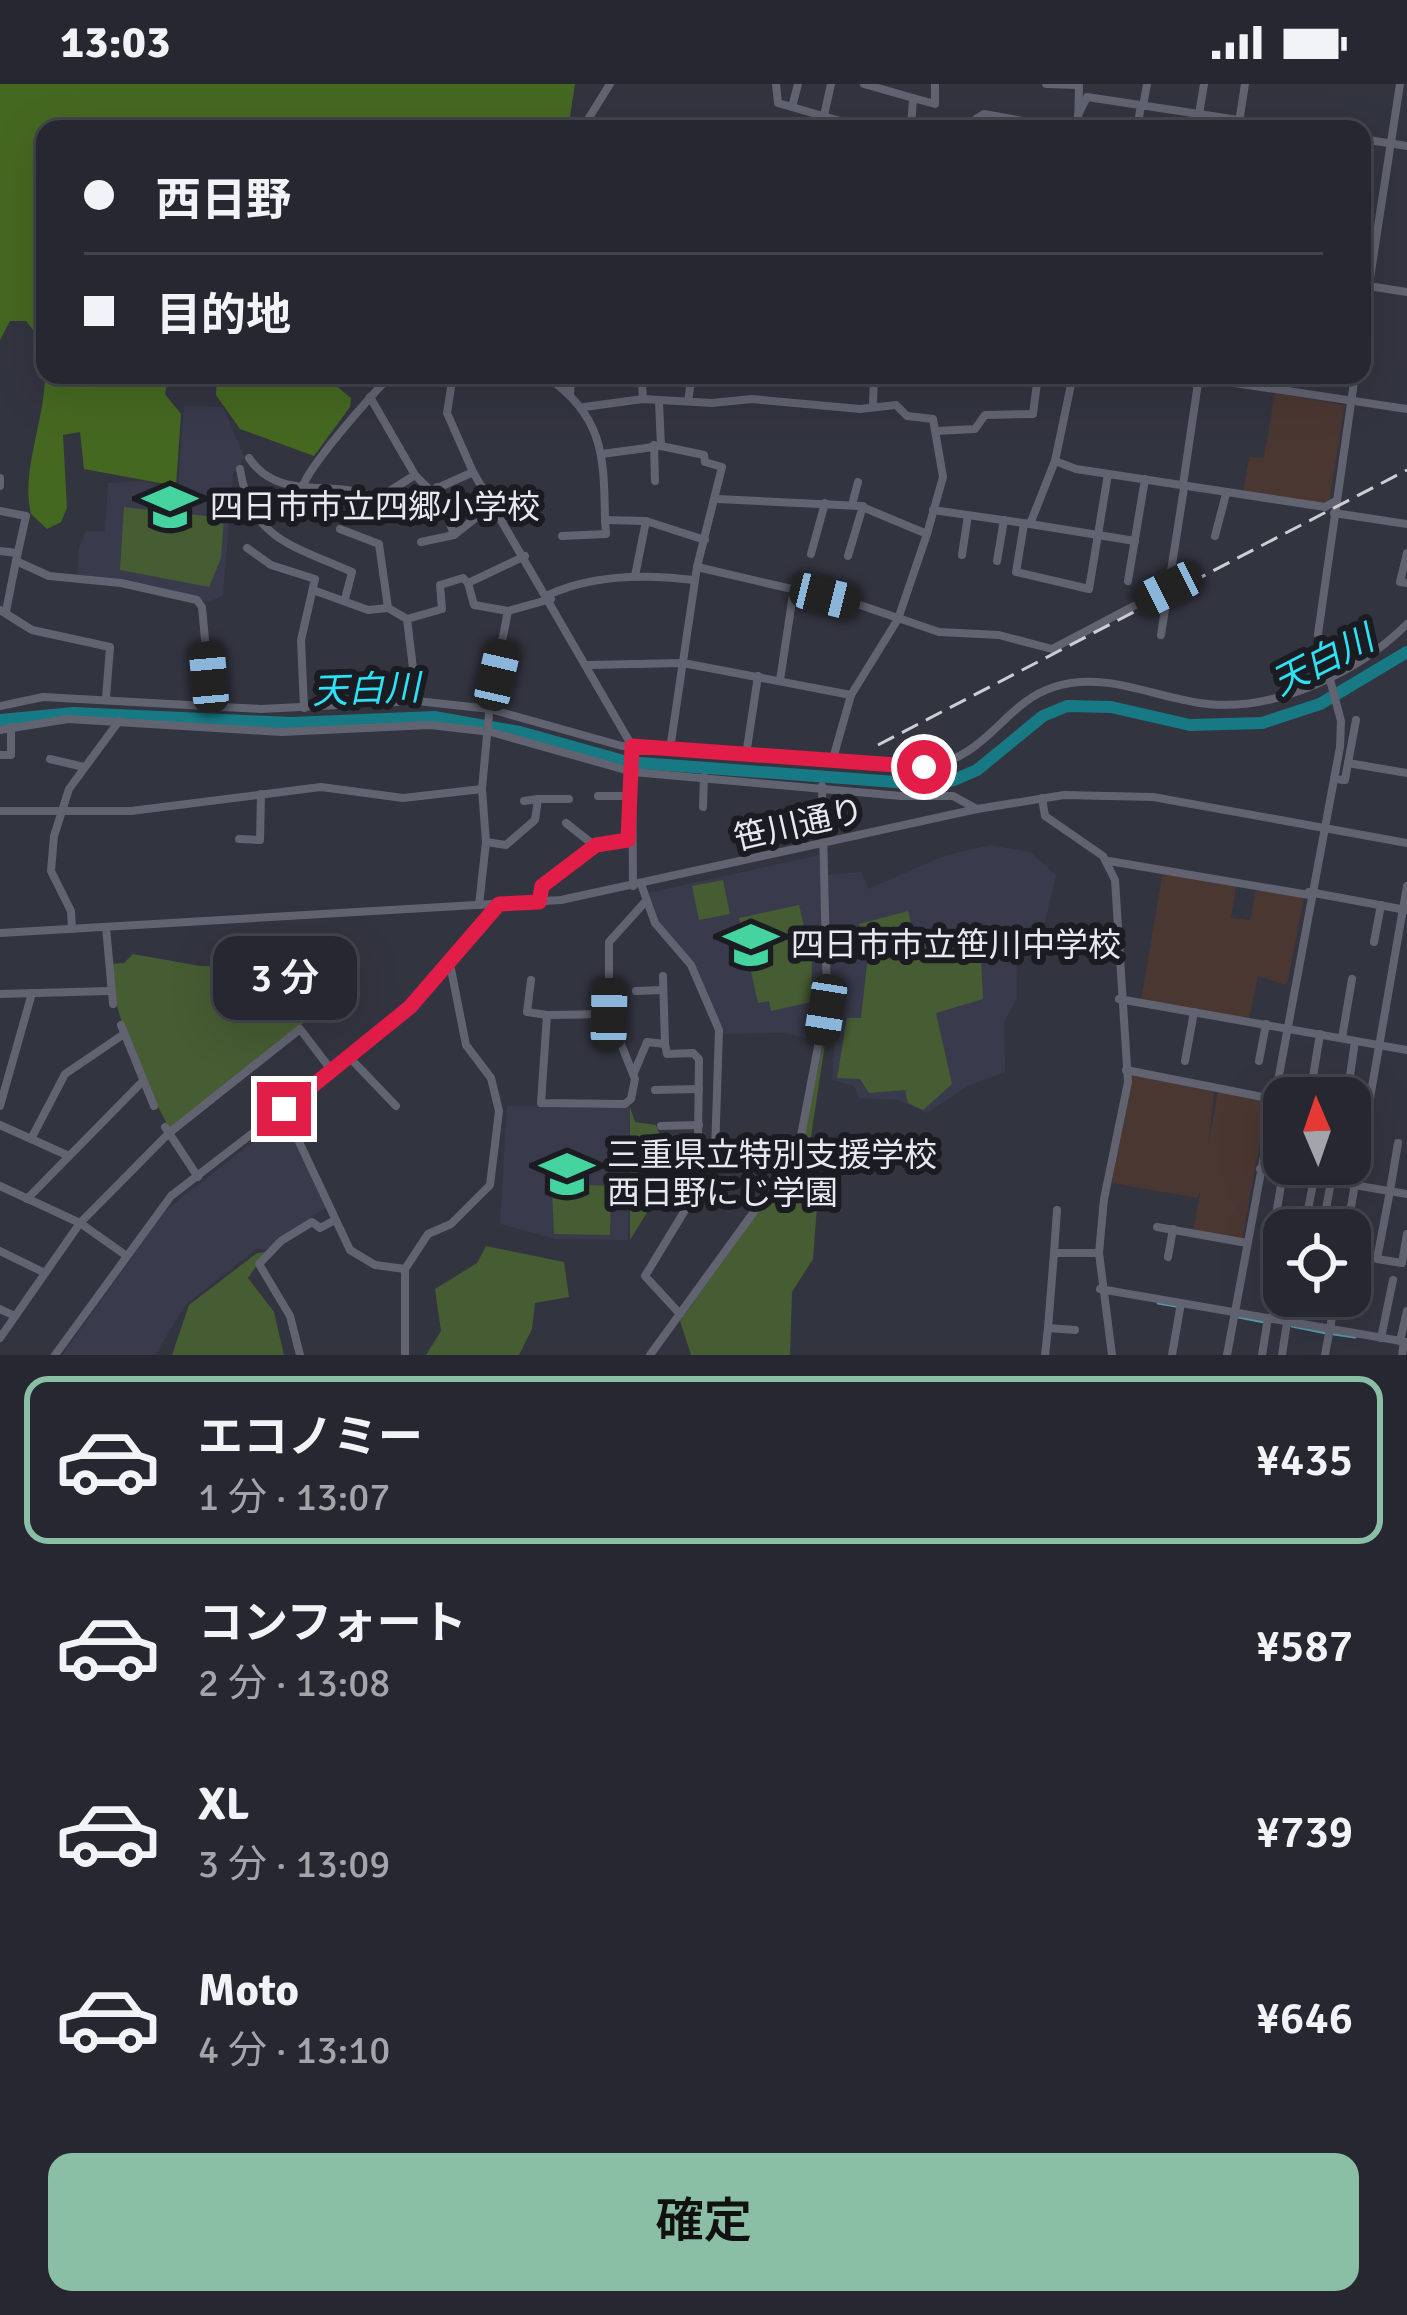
<!DOCTYPE html>
<html lang="ja">
<meta charset="utf-8">
<style>
:root{--surface:#262730;--page:#32333c;--text:#f1f3f6;--muted:#a4a5ab;--line:#42444c;--accent:#8abfa5}
body{margin:0;font-family:Signika,"Noto Sans JP",sans-serif;background:var(--page);color:var(--text);height:100vh;display:flex;flex-direction:column;font-size:45px;white-space:nowrap}
*{box-sizing:border-box;margin:0}
p{font-size:39px;color:var(--muted)}
.icon{flex:none;width:66px;height:66px;fill:none;stroke:currentColor;stroke-width:2;stroke-linecap:round;stroke-linejoin:round}
.map{position:relative;height:1271px;overflow:hidden}
.panel{display:flex;flex-direction:column;background:var(--surface);flex:1}
.panel>*{flex:none}
.top-card{position:absolute;left:36px;top:36px;width:1335px;height:264px;border-radius:24px;box-shadow:0 12px 48px #0002,0 0 0 3px var(--line);display:grid;align-content:center;height:264px;padding:0 48px;background:var(--surface)}
.needle{width:78px;rotate:358deg}
.fabs{position:absolute;left:1263px;top:993px;display:grid;gap:24px}
.fabs a{display:grid;place-items:center;width:108px;height:108px;border-radius:24px;background:var(--surface);box-shadow:0 12px 48px #0002,0 0 0 3px var(--line);font-size:60px}
.end{position:absolute;width:54px;height:54px;margin:-27px;border:15px solid #e11d48;background:#fff;box-shadow:0 0 0 6px #fff}
.from{border-radius:50%}
.bubble{position:absolute;height:84px;border-radius:24px;background:var(--surface);box-shadow:0 12px 48px #0002,0 0 0 3px var(--line);font-size:39px;font-weight:600;line-height:84px;text-align:center}
.car{position:absolute;width:36px;height:72px;margin:-36px -18px;border-radius:15px;box-shadow:0 0 9px 3px #0007;background:linear-gradient(#222 24%,#8ab4d8 0 40%,#222 0 76%,#8ab4d8 0 86%,#222 0)}
.top-card b{display:flex;align-items:center;gap:42px;height:114px;font-size:45px}
.top-card b+b{border-top:3px solid var(--line)}
.top-card i{width:30px;height:30px;background:var(--text)}
ul{padding:21px 0 0;list-style:none}
li{display:flex;align-items:center;gap:36px;height:168px;margin:0 24px 18px;padding:0 24px;border:6px solid transparent;border-radius:24px}
li div{flex:1}
li b{display:block;font-size:45px}
li em{font-style:normal;font-weight:600}
li.on{border-color:var(--accent)}
li>.icon{width:108px;height:108px;stroke-width:1.5}
.button{display:flex;gap:24px;margin-top:auto;padding:24px 48px}
.button a{flex:1;height:138px;border-radius:24px;background:var(--accent);color:#111;font-size:48px;font-weight:600;line-height:138px;text-align:center}
.status{display:flex;justify-content:space-between;align-items:center;height:84px;padding:0 60px;background:var(--surface);direction:ltr}
.status svg{height:33px;fill:currentColor}
.map>svg:first-child{display:block}
</style>
<div class="status"><b>13:03</b><svg viewBox="0 0 49 12"><path d="M0 12V9h3v3zM5 12V6h3v6zM10 12V3h3v9zM15 12V0h3v12zM26 1h20v11H26zM47 4h2v5h-2z"/></svg></div>
<div class="map">
<svg width="1407" height="1271" viewBox="0 0 1407 1271">
<rect width="100%" height="100%" fill="#323440"/>
<!-- commercial -->
<g fill="#4b3732">
<path d="M1275,309L1345,321L1329,418L1322,421L1243,410L1249,373L1264,374Z"/>
<path d="M1163,788L1236,801L1231,834L1250,836L1256,805L1304,813L1288,896L1286,901L1258,892L1249,935L1141,916Z"/>
<path d="M1130,989L1214,1008L1208,1063L1218,1007L1268,1015L1242,1156L1193,1147L1201,1104L1198,1114L1112,1099Z"/>
</g>
<!-- built -->
<g fill="#393b4d">
<path d="M184,322L223,323L245,374L233,390L223,511L210,518L77,494L79,463L86,447H105L108,399L144,397L178,407Z"/>
<path d="M990,761L1030,768L1056,791L1045,838L1016,846L1017,915L1004,938L1005,988L968,1002L927,1029L899,1016L859,1014L854,1002L832,996L836,935L830,908L828,791L861,788L868,805L944,772Z"/>
<path d="M819,771L826,901L818,957L785,949L721,950L693,882L658,839L648,809Z"/>
<path d="M507,1022L630,1023L628,1156L556,1155L500,1140Z"/>
<path d="M283,1034L326,1123L266,1166L257,1165L186,1220L155,1271H62L165,1127Z"/>
</g>
<!-- green -->
<g fill="#465c32">
<path d="M124,423L224,434L221,474L209,503L120,486Z"/>
<path d="M723,796L730,830L699,836L692,802Z"/>
<path d="M799,821L812,877L811,918L771,927L769,917L758,919L739,834Z"/>
<path d="M908,827L917,862L868,874L859,840Z"/>
<path d="M971,850L980,855L983,915L936,929L952,1000L923,1026L908,1019L905,1006L869,1009L860,995L837,994L847,934H861L867,880Z"/>
<path d="M133,870L200,882L263,883L305,929V938L169,1044C143,994 113,936 111,880L124,879Z"/>
<path d="M830,927L808,1072L785,1113L817,1123L813,1175L792,1208L790,1271H691L680,1237L800,1069Z"/>
<path d="M630,1023L635,1038L656,1041L669,1073L663,1084L654,1083L651,1090L663,1103L630,1156Z"/>
<path d="M564,1100L611,1102L610,1151L554,1150L552,1108H563Z"/>
<path d="M486,1162L564,1178L569,1213L535,1219L532,1245L519,1271H426L441,1247L435,1205L477,1179Z"/>
<path d="M266,1168L248,1194L274,1228L284,1271H172L189,1221L257,1169Z"/>
</g>
<!-- forest -->
<g fill="#456821">
<path d="M0,0H575L568,45H45V291H169L165,310L181,330L176,402L84,385L80,348L63,351L67,424L61,438L47,445L31,430C16,369 73,289 26,237H10L0,256Z"/>
<path d="M217,291H323L351,314L350,323L314,372L240,345L216,311Z"/>
</g>
<g fill="none" stroke-linecap="round" stroke-linejoin="round">
<!-- stream -->
<g stroke="#559ba5" stroke-width="3">
<path d="M1158,1219L1176,1222"/>
<path d="M1239,1233L1264,1238"/>
<path d="M1292,1242L1326,1249"/>
<path d="M1334,1250L1355,1253"/>
</g>
<!-- river -->
<path stroke="#167984" stroke-width="12" d="M0,636L74,629L291,639L434,633L520,648L627,678L922,700L954,696L977,686L1043,632L1067,622L1111,623L1190,641L1262,639L1320,620L1407,568"/>
<!-- minor -->
<g stroke="#616371" stroke-width="8">
<path d="M776,0L778,19L868,45"/>
<path d="M864,0L913,14"/>
<path d="M1046,0L1078,1"/>
<path d="M1143,22L1147,0"/>
<path d="M792,23L798,0"/>
<path d="M1199,30L1204,0"/>
<path d="M1078,31L1087,13L1298,45"/>
<path d="M976,35L984,30L1067,45"/>
<path d="M582,45L610,0"/>
<path d="M821,45L831,0"/>
<path d="M911,45L913,14L935,20V0"/>
<path d="M1078,45L1079,0"/>
<path d="M1137,45L1141,21"/>
<path d="M1238,45L1245,0"/>
<path d="M1362,55L1407,62"/>
<path d="M1362,201L1407,208"/>
<path d="M1362,246L1400,0"/>
<path d="M453,291L447,329L473,388L632,662L633,802"/>
<path d="M545,291C603,333 604,368 605,436L646,437L705,456"/>
<path d="M623,291L642,301L643,314"/>
<path d="M1182,291L1407,325"/>
<path d="M1273,304L1275,291"/>
<path d="M570,311L571,291"/>
<path d="M370,313L415,391"/>
<path d="M688,317L692,291"/>
<path d="M659,318L661,362L704,371L705,378L722,383L697,483L670,665"/>
<path d="M873,321L874,291"/>
<path d="M584,323L643,315L712,319L752,315L860,325L896,321L907,332L933,335L943,393L927,450L898,535L851,611L832,678"/>
<path d="M936,347L975,345L985,331L1033,330L1038,291"/>
<path d="M654,361L655,397"/>
<path d="M602,370L661,362"/>
<path d="M249,374C279,420 338,393 377,415L415,391L431,407L473,388"/>
<path d="M1055,377L1076,385L1325,423L1334,418"/>
<path d="M240,385C251,456 292,461 352,488L345,515"/>
<path d="M0,394V402"/>
<path d="M1183,401L1199,292"/>
<path d="M437,403L454,451"/>
<path d="M302,404C310,380 370,313 391,291"/>
<path d="M717,415L860,422L927,450"/>
<path d="M852,421L858,398"/>
<path d="M933,426L1030,440L1055,377L1073,291"/>
<path d="M0,427L26,432L16,477"/>
<path d="M1334,429L1407,440"/>
<path d="M1024,440L1016,488L1089,505L1108,390"/>
<path d="M1030,440L1135,457"/>
<path d="M340,445L379,460L388,524L407,535"/>
<path d="M562,452L606,450L605,436"/>
<path d="M1215,452L1226,410"/>
<path d="M421,458L454,451L493,420"/>
<path d="M247,464L271,481L315,495L301,556L304,624"/>
<path d="M0,467L17,469"/>
<path d="M1407,469L1400,498L1407,499"/>
<path d="M811,470L825,419"/>
<path d="M962,471L968,431"/>
<path d="M848,472L863,422"/>
<path d="M997,477L1004,436"/>
<path d="M697,483L857,520L939,548L999,551L1052,565L1168,504"/>
<path d="M635,492L646,437"/>
<path d="M1128,497L1145,395"/>
<path d="M468,499L474,521L508,527L551,515"/>
<path d="M313,506L368,526L388,524"/>
<path d="M548,511C593,490 646,490 694,496"/>
<path d="M0,526L32,546L110,563L106,614"/>
<path d="M6,527L16,477L49,492L121,499L197,516L202,523L211,621"/>
<path d="M1161,551L1184,404"/>
<path d="M588,581L683,579L851,611"/>
<path d="M780,596L794,504"/>
<path d="M417,617L407,535L442,525L440,501L463,494L468,499L525,472"/>
<path d="M0,622L43,613L261,625L417,617L490,625L622,662L924,683C988,675 1003,619 1054,603C1107,586 1156,615 1208,620C1277,627 1359,588 1407,540"/>
<path d="M0,646L68,635L281,648L430,641L491,648L633,688L901,712H953L977,725"/>
<path d="M0,671H11V643"/>
<path d="M746,671L758,592"/>
<path d="M50,675L84,683"/>
<path d="M1348,679L1356,636"/>
<path d="M1334,695L1345,696L1348,679L1407,689"/>
<path d="M598,712H629"/>
<path d="M1042,714L1045,732L1103,772L1115,796L1128,998L1104,1115L1099,1169L1112,1271"/>
<path d="M524,717L538,715"/>
<path d="M703,723L704,693"/>
<path d="M0,727H131L321,703L403,714L482,705"/>
<path d="M566,739L595,762"/>
<path d="M239,755L260,756L261,710"/>
<path d="M486,758L506,761L535,736L538,715H569"/>
<path d="M1109,777L1309,811"/>
<path d="M641,800L655,839L691,881L719,946L715,1069L698,1086L687,1123L645,1192L680,1230"/>
<path d="M1309,808L1406,826"/>
<path d="M539,818L542,802L596,761L629,756"/>
<path d="M479,821L486,758L482,705L490,619L508,527"/>
<path d="M106,843L113,920"/>
<path d="M72,845L71,827L51,787L54,752L69,705L119,637"/>
<path d="M0,849L561,816L977,725L1064,711L1153,713L1407,759"/>
<path d="M1374,858L1381,821"/>
<path d="M531,896L527,928L547,931"/>
<path d="M636,907L663,906"/>
<path d="M0,910L109,907"/>
<path d="M1119,915L1407,966"/>
<path d="M609,930L547,931L541,1019L625,1020L631,1015L635,995L609,930V858L645,818"/>
<path d="M121,941L154,1022"/>
<path d="M1342,954L1352,895"/>
<path d="M665,960L667,970L693,969L699,975L698,1057"/>
<path d="M350,974L396,1022"/>
<path d="M1185,977L1194,928"/>
<path d="M1259,977L1266,940"/>
<path d="M1126,986L1273,1015"/>
<path d="M634,989L647,958L665,960L663,892"/>
<path d="M1311,1005L1320,950"/>
<path d="M655,1006L699,1005"/>
<path d="M1347,1012L1355,957"/>
<path d="M0,1022L32,909"/>
<path d="M284,1026L350,1166L375,1181L405,1185"/>
<path d="M0,1041L69,1072"/>
<path d="M661,1042L699,1041"/>
<path d="M165,1043L198,1093"/>
<path d="M31,1055L65,990L124,950"/>
<path d="M1260,1085L1407,1110"/>
<path d="M0,1102L80,1139L124,1170"/>
<path d="M1390,1107L1377,1175L1402,1179L1407,1150"/>
<path d="M1390,1107L1398,1059"/>
<path d="M27,1115L142,998"/>
<path d="M1057,1126L1054,1169H1099"/>
<path d="M1157,1143L1247,1159"/>
<path d="M1274,1143L1283,1089"/>
<path d="M1304,1146L1314,1095"/>
<path d="M1322,1146L1331,1098"/>
<path d="M1347,1146L1407,802"/>
<path d="M0,1167L45,1189"/>
<path d="M1054,1169L1048,1244L1075,1246"/>
<path d="M1168,1173L1173,1145"/>
<path d="M1100,1205L1407,1258"/>
<path d="M0,1225L15,1232"/>
<path d="M1272,1235L1282,1180"/>
<path d="M0,1254L80,1139L169,1049L300,945L332,987"/>
<path d="M1381,1254L1393,1196"/>
<path d="M1400,1257L1407,1227"/>
<path d="M55,1271L171,1112L371,958L431,902L498,821"/>
<path d="M300,1271L290,1232L259,1180L281,1157L312,1138L320,1144L335,1136"/>
<path d="M405,1271V1185L428,1150L451,1140L490,1101L499,1027L491,994L466,961L450,880"/>
<path d="M650,1271L798,1067L827,916L822,702"/>
<path d="M1045,1271L1048,1244"/>
<path d="M1172,1271L1181,1219"/>
<path d="M1227,1271L1340,663L1341,637L1318,550L1355,291"/>
<path d="M1262,1271L1268,1234"/>
<path d="M1282,1271L1287,1238"/>
<path d="M1325,1271L1336,1212"/>
<path d="M1402,1271L1404,1258"/>
</g>
<!-- rail -->
<path stroke="#ccced6" stroke-width="3" stroke-dasharray="18 9" stroke-linecap="butt" d="M878,661L1407,386"/>
</g>
<g fill="none" stroke-linecap="round" stroke-linejoin="round">
<!-- route -->
<path stroke="#e11d48" stroke-width="15" d="M284,1025L410,923L499,820L539,818L542,802L596,761L628,756L632,662L924,683"/>
</g>
<!-- icons -->
<defs>
<symbol id="school-bare" viewBox="-9 -9 18 18"><path d="M0-5L7-2L0 1L-7-2ZM-4 1L0 2.5L4 1V4Q0 6-4 4Z" fill="#45d49f" stroke="#1b1c22" stroke-width="2.5" paint-order="stroke"/></symbol>
</defs>
<g fill-rule="evenodd">
<use href="#school-bare" x="132" y="385" width="76" height="76"/>
<use href="#school-bare" x="713" y="823" width="76" height="76"/>
<use href="#school-bare" x="529" y="1052" width="76" height="76"/>
</g>
<g text-anchor="middle" dominant-baseline="central" stroke-width="12" stroke-linejoin="round" paint-order="stroke">
<!-- poi labels -->
<g font-size="33" fill="#e7e9f1" stroke="#1b1c22" text-anchor="start">
<text x="210" y="423">四日市市立四郷小学校</text>
<text x="791" y="861">四日市市立笹川中学校</text>
<text x="607" y="1071">三重県立特別支援学校<tspan x="607" dy="38">西日野にじ学園</tspan></text>
</g>
<!-- street labels -->
<g font-size="33" fill="#e7e9f1" stroke="#1b1c22">
<text transform="translate(799 741) rotate(-13)">笹川通り</text>
</g>
<!-- water labels -->
<g font-size="36" font-style="italic" fill="#2be2f6" stroke="#1b1c22">
<text transform="translate(1323 577) rotate(-27)">天白川</text>
<text transform="translate(366 606) rotate(-2)">天白川</text>
</g>
</g>
</svg>
<div class="fabs">
<a><svg class="needle" viewBox="-14 -14 28 28"><path d="M0-13l5 13h-10z" fill="#e53935"/><path d="M0 13l5-13h-10z" fill="#a4a5ab"/></svg></a>
<a><svg class="icon" aria-label="locate" viewBox="0 0 24 24"><circle cx="12" cy="12" r="6"/><path d="M12 2v4M12 18v4M2 12h4M18 12h4"/></svg></a>
</div>
<i class="end from" style="left:924px;top:683px"></i>
<i class="end" style="left:284px;top:1025px"></i>
<div class="bubble" style="left:213px;top:852px;width:144px">3 分</div>
<i class="car" style="left:1168px;top:505px;rotate:243deg"></i>
<i class="car" style="left:825px;top:512px;rotate:104deg"></i>
<i class="car" style="left:497px;top:591px;rotate:13deg"></i>
<i class="car" style="left:209px;top:593px;rotate:355deg"></i>
<i class="car" style="left:826px;top:926px;rotate:189deg"></i>
<i class="car" style="left:609px;top:930px;rotate:1deg"></i>
<div class="top-card">
<b><i class="from"></i>西日野</b>
<b><i></i>目的地</b>
</div>
</div>
<section class="panel">
<ul>
<li class="on"><svg class="icon" aria-label="car" viewBox="0 0 24 24"><path d="M5 17H2v-5l4-1 3-4h7l3 4 3 1v5h-3M9 17h6M6 11h13"/><circle cx="7" cy="17" r="2"/><circle cx="17" cy="17" r="2"/></svg><div><b>エコノミー</b><p>1 分 · 13:07</p></div><em>¥435</em></li>
<li><svg class="icon" aria-label="car" viewBox="0 0 24 24"><path d="M5 17H2v-5l4-1 3-4h7l3 4 3 1v5h-3M9 17h6M6 11h13"/><circle cx="7" cy="17" r="2"/><circle cx="17" cy="17" r="2"/></svg><div><b>コンフォート</b><p>2 分 · 13:08</p></div><em>¥587</em></li>
<li><svg class="icon" aria-label="car" viewBox="0 0 24 24"><path d="M5 17H2v-5l4-1 3-4h7l3 4 3 1v5h-3M9 17h6M6 11h13"/><circle cx="7" cy="17" r="2"/><circle cx="17" cy="17" r="2"/></svg><div><b>XL</b><p>3 分 · 13:09</p></div><em>¥739</em></li>
<li><svg class="icon" aria-label="car" viewBox="0 0 24 24"><path d="M5 17H2v-5l4-1 3-4h7l3 4 3 1v5h-3M9 17h6M6 11h13"/><circle cx="7" cy="17" r="2"/><circle cx="17" cy="17" r="2"/></svg><div><b>Moto</b><p>4 分 · 13:10</p></div><em>¥646</em></li>
</ul>
<div class="button"><a>確定</a></div>
</section>
